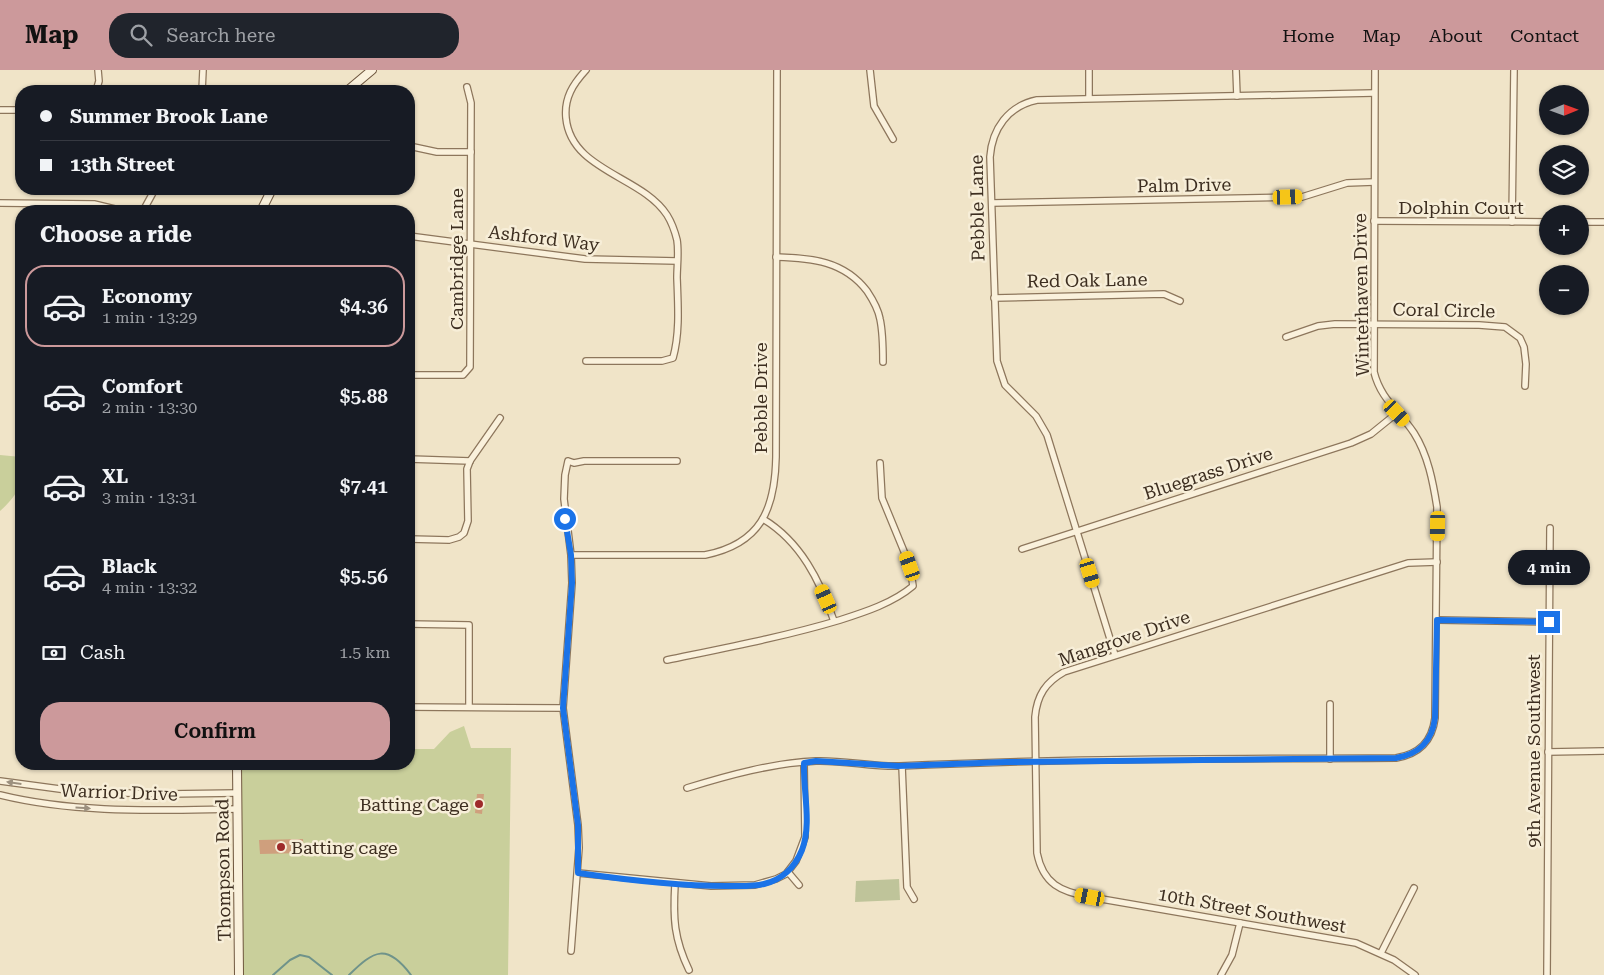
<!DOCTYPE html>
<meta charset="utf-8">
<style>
:root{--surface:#171b24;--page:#20242c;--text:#f1f3f6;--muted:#9ea1a6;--line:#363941;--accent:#cc999b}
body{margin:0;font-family:"Roboto Serif",serif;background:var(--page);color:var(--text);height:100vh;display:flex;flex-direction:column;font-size:19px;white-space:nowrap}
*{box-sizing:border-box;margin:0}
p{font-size:16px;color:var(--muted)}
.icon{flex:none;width:28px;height:28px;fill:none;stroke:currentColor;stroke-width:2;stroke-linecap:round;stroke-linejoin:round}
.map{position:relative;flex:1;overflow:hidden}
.details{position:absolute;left:15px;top:135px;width:400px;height:565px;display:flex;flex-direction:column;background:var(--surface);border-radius:20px;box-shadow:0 1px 4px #0004}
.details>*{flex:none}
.guide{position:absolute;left:15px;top:15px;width:400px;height:110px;border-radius:20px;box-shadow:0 1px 4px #0004;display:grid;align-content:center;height:110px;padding:0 25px;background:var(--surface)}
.needle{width:32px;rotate:89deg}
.tools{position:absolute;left:1539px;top:15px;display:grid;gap:10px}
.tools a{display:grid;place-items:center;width:50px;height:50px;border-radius:50%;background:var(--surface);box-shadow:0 1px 4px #0004;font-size:25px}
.end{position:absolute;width:22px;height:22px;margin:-11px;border:6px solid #1a73e8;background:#fff;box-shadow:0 0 0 2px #fff}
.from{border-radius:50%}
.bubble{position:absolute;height:35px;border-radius:18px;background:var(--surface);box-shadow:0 1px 4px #0004;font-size:16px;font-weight:600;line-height:35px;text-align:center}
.car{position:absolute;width:15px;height:30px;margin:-15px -8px;border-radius:6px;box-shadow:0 0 4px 1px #0007;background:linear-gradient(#f5c518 24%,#345 0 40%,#f5c518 0 76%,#345 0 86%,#f5c518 0)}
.guide b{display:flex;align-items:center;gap:18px;height:48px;font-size:19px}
.guide b+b{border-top:1px solid var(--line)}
.guide i{width:12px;height:12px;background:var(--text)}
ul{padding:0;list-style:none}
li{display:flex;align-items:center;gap:15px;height:82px;margin:0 10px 8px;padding:0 15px;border:2px solid transparent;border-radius:20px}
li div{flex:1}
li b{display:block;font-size:19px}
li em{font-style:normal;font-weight:600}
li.selected{border-color:var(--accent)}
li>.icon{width:45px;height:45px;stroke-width:1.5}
h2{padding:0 25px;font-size:22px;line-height:60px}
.pay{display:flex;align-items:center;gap:12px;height:55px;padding:0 25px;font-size:19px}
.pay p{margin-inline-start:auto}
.cta{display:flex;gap:10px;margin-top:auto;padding:10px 25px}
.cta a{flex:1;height:58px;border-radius:20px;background:var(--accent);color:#111;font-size:20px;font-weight:600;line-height:58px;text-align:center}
header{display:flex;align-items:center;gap:30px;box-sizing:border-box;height:70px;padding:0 25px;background:var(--accent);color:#111}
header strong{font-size:24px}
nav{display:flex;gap:28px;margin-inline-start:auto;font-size:18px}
.search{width:350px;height:45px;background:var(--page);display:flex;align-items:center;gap:12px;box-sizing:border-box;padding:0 18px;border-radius:20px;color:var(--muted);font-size:19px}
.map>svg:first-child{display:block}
</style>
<header>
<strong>Map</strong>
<div class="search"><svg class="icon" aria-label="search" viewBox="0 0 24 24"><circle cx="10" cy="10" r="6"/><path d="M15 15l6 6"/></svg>Search here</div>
<nav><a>Home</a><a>Map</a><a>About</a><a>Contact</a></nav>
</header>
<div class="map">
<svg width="1604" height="905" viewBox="0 0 1604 905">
<rect width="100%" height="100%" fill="#f0e4c8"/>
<!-- green -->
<g fill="#c9cf9b">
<path d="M0,385L21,387C21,414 21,422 0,441Z"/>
<path d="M464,656L471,678H511L508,905H241L242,694H409V679H434L450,662Z"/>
</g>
<!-- cemetery -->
<path fill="#bfc49a" d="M899,809L900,830L855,832L856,811Z"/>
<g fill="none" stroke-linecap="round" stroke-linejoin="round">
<!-- stream -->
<g stroke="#6f938a" stroke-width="2">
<path d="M273,905L290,890L300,885L309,887L332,905"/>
<path d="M349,905C374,880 387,873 411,905"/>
</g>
</g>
<!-- building -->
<g fill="#cf9f7d">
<path d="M477,724H484L482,744L475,743Z"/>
<path d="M303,769L304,783L260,784L259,770Z"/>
</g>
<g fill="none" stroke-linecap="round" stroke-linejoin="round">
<defs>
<g id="street">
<path d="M870,0L874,36L893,69"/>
<path d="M1089,0V28"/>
<path d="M1236,0L1237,26"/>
<path d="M96,21L99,11L98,0"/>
<path d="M202,21L203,0"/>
<path d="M0,40H21"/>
<path d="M409,76L437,82H471"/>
<path d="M0,133L94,134L123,141"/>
<path d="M992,133L1302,127L1347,113L1374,112"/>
<path d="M143,141L155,119"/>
<path d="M1374,151L1548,152"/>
<path d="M1512,152L1514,0"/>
<path d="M1580,152H1604"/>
<path d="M409,166L585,189L677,191"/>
<path d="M776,187C812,188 844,191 867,221C873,230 878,238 880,249C883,263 883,277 883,292"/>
<path d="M994,228L1164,224L1180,231"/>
<path d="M1286,267L1318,256L1335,254L1479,255L1505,257L1520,268L1524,277L1526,294L1525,316"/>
<path d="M586,291H662L673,288C680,263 678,235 677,208C677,196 679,182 677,170C675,162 672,153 667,145C642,106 571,101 566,48C564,28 573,14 586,0"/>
<path d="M409,305H463L470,297L471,33L467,17"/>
<path d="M409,389L470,391"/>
<path d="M763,449C801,472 820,511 834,551"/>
<path d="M409,469L449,470L459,467L464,463L468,451L467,399L470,391L500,348"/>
<path d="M1022,479L1351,373L1371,364L1397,343"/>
<path d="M571,485H705C761,474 775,439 776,387L777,0"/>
<path d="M1437,550L1549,552"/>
<path d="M409,554L469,555V637"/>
<path d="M1115,585L1047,365L1036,346L1005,315L997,291L990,87C992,59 1008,36 1037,30L1374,23"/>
<path d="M667,590C725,578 783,567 840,550C865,542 893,533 913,516L910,496L882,428L880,393"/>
<path d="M1330,634V689"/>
<path d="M409,637L563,638"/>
<path d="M1548,682L1604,681"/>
<path d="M902,696L907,817L914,829"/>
<path d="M0,711L82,722L167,724L237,723"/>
<path d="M687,718C729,705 773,693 816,691C844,690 872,697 900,696C1065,688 1231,689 1396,688C1419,684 1432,672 1435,648L1437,437C1433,412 1428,385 1414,363C1399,340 1381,330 1374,302L1375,0"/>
<path d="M0,725C77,744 158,740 237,739"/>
<path d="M788,802L799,815"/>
<path d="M578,803L711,816L755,815L776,809L786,804L796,791L805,767L804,693"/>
<path d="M675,814C673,848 674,869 689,900"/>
<path d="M571,881L579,778L578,755L563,638L572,513L571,485L564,429L565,405L568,391L574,393L584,391H677"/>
<path d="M1381,883L1414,818"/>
<path d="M1221,905L1232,885L1240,853"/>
<path d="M1415,905L1394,890L1356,873L1090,827C1061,822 1043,814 1037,783L1035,647C1037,625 1046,612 1064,602L1408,493L1437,492"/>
<path d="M1547,905L1550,458"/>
</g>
<g id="secondary">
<path d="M347,21L372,0"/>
<path d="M261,141L272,119"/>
<path d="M237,694L239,905"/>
</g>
</defs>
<!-- street casing -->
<use href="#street" stroke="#8d765c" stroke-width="8"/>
<!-- secondary casing -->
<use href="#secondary" stroke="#6f573f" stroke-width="10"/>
<!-- street -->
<use href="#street" stroke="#faf1dc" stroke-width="5.5"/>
<!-- secondary -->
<use href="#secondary" stroke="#faf1dc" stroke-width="8"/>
</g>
<!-- one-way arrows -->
<defs><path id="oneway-solid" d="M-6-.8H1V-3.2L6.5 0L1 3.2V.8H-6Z" transform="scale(1.25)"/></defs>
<g fill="#9c907e">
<use href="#oneway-solid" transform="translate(14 713) rotate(-172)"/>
<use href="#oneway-solid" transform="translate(83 738) rotate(3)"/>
</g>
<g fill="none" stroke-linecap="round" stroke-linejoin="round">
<!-- route -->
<path stroke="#1a73e8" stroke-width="6" d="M565,449L571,485L572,513L563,638L578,755V803C627,810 677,816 726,816C738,816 752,817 764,814C782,810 795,797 802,780C812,754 803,721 804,693L816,691L898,696L1007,692L1396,688C1419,684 1432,672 1435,648L1437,550L1549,552"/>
</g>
<!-- markers -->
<g fill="#9e2a2b" stroke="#f7eed8" stroke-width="2">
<circle cx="479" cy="734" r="5"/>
<circle cx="281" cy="777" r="5"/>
</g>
<g text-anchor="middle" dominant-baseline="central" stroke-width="5" stroke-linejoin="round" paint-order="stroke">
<!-- street labels -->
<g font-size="18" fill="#3d2e20" stroke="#f7eed8">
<text transform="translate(1184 115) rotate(-1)">Palm Drive</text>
<text x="1461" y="137">Dolphin Court</text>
<text transform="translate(977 138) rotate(-91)">Pebble Lane</text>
<text transform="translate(544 168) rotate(7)">Ashford Way</text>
<text transform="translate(456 189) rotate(-90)">Cambridge Lane</text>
<text transform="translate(1087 210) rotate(-1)">Red Oak Lane</text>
<text transform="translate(1361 225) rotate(-91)">Winterhaven Drive</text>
<text transform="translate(1444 240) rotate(1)">Coral Circle</text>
<text transform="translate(760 328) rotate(-90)">Pebble Drive</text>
<text transform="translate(1208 403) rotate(-18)">Bluegrass Drive</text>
<text transform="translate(1124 568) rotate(-19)">Mangrove Drive</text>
<text transform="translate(1533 681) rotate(-90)">9th Avenue Southwest</text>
<text transform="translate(119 722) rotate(2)">Warrior Drive</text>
<text transform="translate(223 800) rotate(-91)">Thompson Road</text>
<text transform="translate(1252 840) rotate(10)">10th Street Southwest</text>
</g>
<!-- poi labels -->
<g font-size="18" fill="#3d2e20" stroke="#f7eed8" text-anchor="end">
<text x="469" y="734">Batting Cage</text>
<text x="291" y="777" text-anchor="start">Batting cage</text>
</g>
</g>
</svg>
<div class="tools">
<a><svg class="needle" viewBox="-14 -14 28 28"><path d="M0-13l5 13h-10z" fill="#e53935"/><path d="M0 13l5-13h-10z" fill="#9ea1a6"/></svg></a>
<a><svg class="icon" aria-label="layers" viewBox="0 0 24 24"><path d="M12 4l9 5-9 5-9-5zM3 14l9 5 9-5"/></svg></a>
<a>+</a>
<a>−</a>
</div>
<i class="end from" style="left:565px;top:449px"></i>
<i class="end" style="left:1549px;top:552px"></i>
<div class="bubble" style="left:1508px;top:480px;width:82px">4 min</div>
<i class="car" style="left:1288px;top:127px;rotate:88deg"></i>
<i class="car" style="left:1397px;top:343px;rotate:137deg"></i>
<i class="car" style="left:1438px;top:456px;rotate:181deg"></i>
<i class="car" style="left:910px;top:496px;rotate:341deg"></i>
<i class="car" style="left:1090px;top:503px;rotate:163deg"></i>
<i class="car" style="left:826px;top:529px;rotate:336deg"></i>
<i class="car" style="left:1090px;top:827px;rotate:281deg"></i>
<div class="guide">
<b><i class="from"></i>Summer Brook Lane</b>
<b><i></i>13th Street</b>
</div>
<section class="details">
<h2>Choose a ride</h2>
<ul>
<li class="selected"><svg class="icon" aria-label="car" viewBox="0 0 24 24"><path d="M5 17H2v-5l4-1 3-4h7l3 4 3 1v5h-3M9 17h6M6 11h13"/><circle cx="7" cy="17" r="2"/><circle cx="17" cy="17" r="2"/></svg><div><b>Economy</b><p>1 min · 13:29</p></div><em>$4.36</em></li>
<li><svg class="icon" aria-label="car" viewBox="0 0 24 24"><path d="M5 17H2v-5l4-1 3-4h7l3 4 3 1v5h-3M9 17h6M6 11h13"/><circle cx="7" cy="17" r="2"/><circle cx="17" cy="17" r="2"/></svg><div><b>Comfort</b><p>2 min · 13:30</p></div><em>$5.88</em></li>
<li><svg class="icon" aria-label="car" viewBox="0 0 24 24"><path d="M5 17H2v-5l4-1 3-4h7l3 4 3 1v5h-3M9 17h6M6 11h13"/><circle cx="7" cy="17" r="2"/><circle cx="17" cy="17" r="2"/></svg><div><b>XL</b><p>3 min · 13:31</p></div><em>$7.41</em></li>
<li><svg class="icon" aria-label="car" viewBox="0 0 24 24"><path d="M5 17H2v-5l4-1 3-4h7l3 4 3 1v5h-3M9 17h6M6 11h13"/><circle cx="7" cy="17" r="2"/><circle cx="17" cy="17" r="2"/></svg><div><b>Black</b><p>4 min · 13:32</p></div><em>$5.56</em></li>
</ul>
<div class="pay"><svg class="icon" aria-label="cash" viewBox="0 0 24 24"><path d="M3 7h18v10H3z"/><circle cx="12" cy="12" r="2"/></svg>Cash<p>1.5 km</p></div>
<div class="cta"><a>Confirm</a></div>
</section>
</div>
